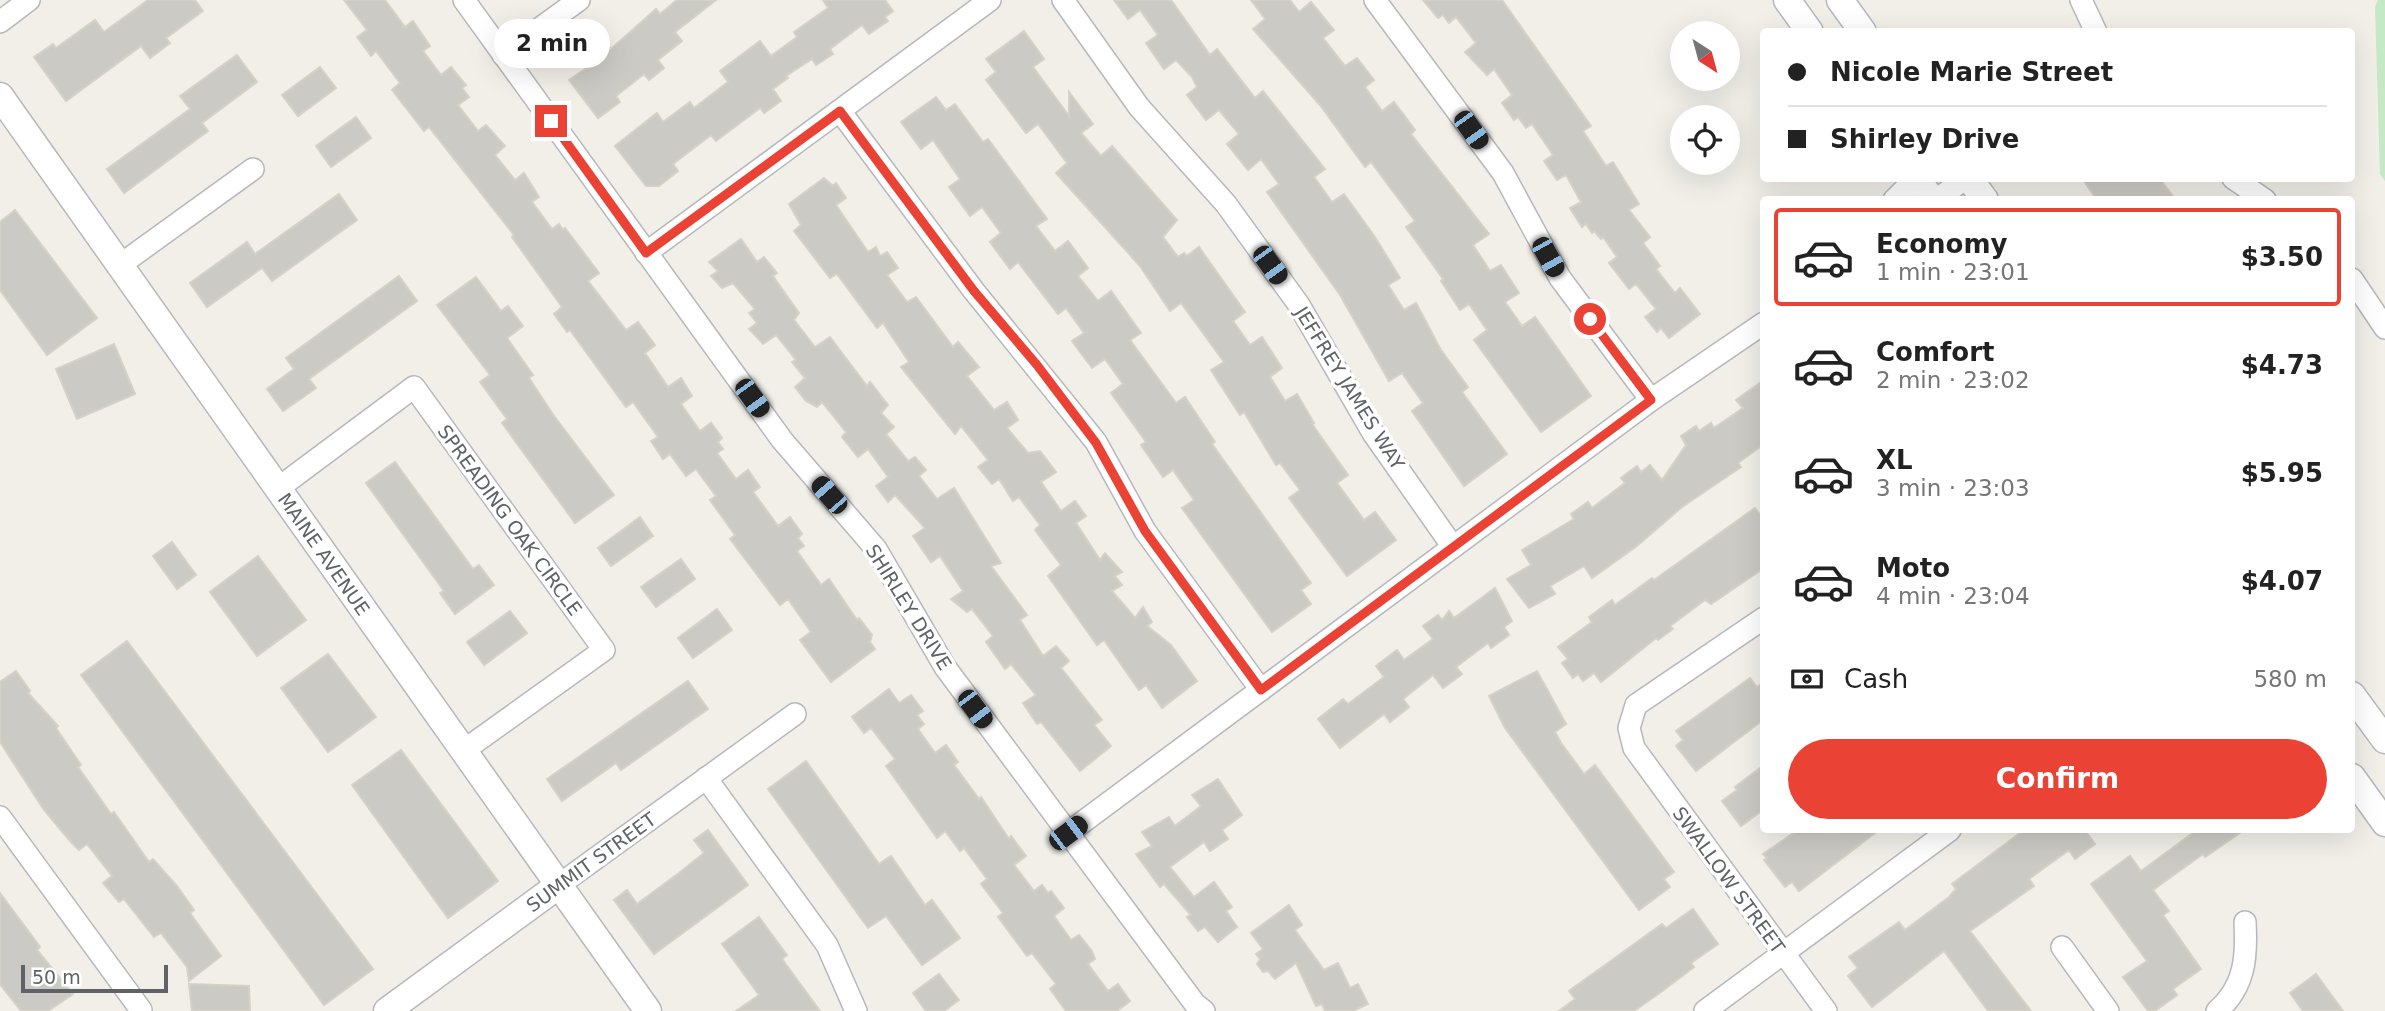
<!DOCTYPE html>
<meta charset="utf-8">
<style>
:root{--surface:#fff;--page:#f6f6f6;--text:#222;--muted:#767676;--line:#e0e0e0;--accent:#ea4335}
body{margin:0;font-family:"DejaVu Sans",sans-serif;background:var(--page);color:var(--text);height:100vh;display:flex;flex-direction:column;font-size:26px;white-space:nowrap}
*{box-sizing:border-box;margin:0}
p{font-size:23px;color:var(--muted)}
.icon{flex:none;width:38px;height:38px;fill:none;stroke:currentColor;stroke-width:2;stroke-linecap:round;stroke-linejoin:round}
.map{position:relative;flex:1;overflow:hidden}
.panel{position:absolute;left:1760px;top:196px;width:595px;height:637px;display:flex;flex-direction:column;background:var(--surface);border-radius:7px;box-shadow:0 7px 28px #0002}
.panel>*{flex:none}
.guide{position:absolute;left:1760px;top:28px;width:595px;height:154px;border-radius:7px;box-shadow:0 7px 28px #0002;display:grid;align-content:center;height:154px;padding:0 28px;background:var(--surface)}
.needle{width:46px;rotate:144deg}
.fabs{position:absolute;left:1670px;top:21px;display:grid;gap:14px}
.fabs a{display:grid;place-items:center;width:70px;height:70px;border-radius:50%;background:var(--surface);box-shadow:0 7px 28px #0002;font-size:35px}
.scale{position:absolute;left:21px;bottom:18px;width:147px;box-sizing:border-box;padding-left:7px;border:4px solid #5f6368;border-top:0;font-size:19px;line-height:24px;white-space:nowrap;color:#5f6368;-webkit-text-stroke:5px #fff;paint-order:stroke}
.end{position:absolute;width:32px;height:32px;margin:-16px;border:9px solid #ea4335;background:#fff;box-shadow:0 0 0 4px #fff}
.from{border-radius:50%}
.bubble{position:absolute;height:49px;border-radius:24px;background:var(--surface);box-shadow:0 7px 28px #0002;font-size:23px;font-weight:600;line-height:49px;text-align:center}
.car{position:absolute;width:21px;height:42px;margin:-21px -10px;border-radius:9px;box-shadow:0 0 5px 2px #0007;background:linear-gradient(#222 24%,#8ab4d8 0 40%,#222 0 76%,#8ab4d8 0 86%,#222 0)}
.guide b{display:flex;align-items:center;gap:24px;height:66px;font-size:26px}
.guide b+b{border-top:2px solid var(--line)}
.guide i{width:18px;height:18px;background:var(--text)}
ul{padding:12px 0 0;list-style:none}
li{display:flex;align-items:center;gap:21px;height:98px;margin:0 14px 10px;padding:0 14px;border:4px solid transparent;border-radius:7px}
li div{flex:1}
li b{display:block;font-size:26px}
li em{font-style:normal;font-weight:600}
li.current{border-color:var(--accent)}
li>.icon{width:63px;height:63px;stroke-width:1.5}
.pay{display:flex;align-items:center;gap:18px;height:77px;padding:0 28px;font-size:26px}
.pay p{margin-inline-start:auto}
.button{display:flex;gap:14px;margin-top:auto;padding:14px 28px}
.button a{flex:1;height:80px;border-radius:42px;background:var(--accent);color:#fff;font-size:28px;font-weight:600;line-height:80px;text-align:center}
.map>svg:first-child{display:block}
</style>
<div class="map">
<svg width="2385" height="1011" viewBox="0 0 2385 1011">
<rect width="100%" height="100%" fill="#f1efe8"/>
<!-- green -->
<path fill="#c5e8c5" d="M2378,0H2385V181L2380,174L2375,7Z"/>
<!-- building -->
<g fill="#cccac5" stroke="#d6d1c6" stroke-width="2">
<path d="M148,0H195L203,11L166,38L170,43L150,58L141,46L66,101L34,57L53,44L56,48L95,20L104,32Z"/>
<path d="M344,0H385L405,27L413,21L430,46L423,51L441,75L451,67L466,85L462,88L469,97L458,105L478,131L486,125L505,146L495,155L515,180L524,173L539,197L532,202L552,229L559,224L563,230L565,228L599,273L588,281L626,330L638,322L655,345L645,353L668,387L681,378L692,396L681,404L700,431L711,423L722,438L718,442L723,449L717,453L736,479L748,470L760,487L753,492L778,526L790,517L802,534L798,538L804,546L797,551L821,585L829,579L857,620L859,618L872,635L870,642L875,649L831,682L800,640L811,632L788,599L780,605L730,539L735,535L710,500L716,496L696,469L686,476L670,454L663,459L651,441L658,437L633,402L626,407L570,330L567,332L554,314L562,307L512,237L514,235L429,127L424,131L392,90L400,83L376,51L371,56L357,37L367,30Z"/>
<path d="M677,0H716L675,32L682,41L658,60L664,68L649,80L644,74L616,96L620,102L598,118L569,80L588,67L584,61L607,44L611,49L656,9L660,14Z"/>
<path d="M823,0H885L893,11L885,17L888,21L869,34L862,25L830,49L833,54L816,65L812,59L786,76L788,78L773,89L781,101L764,113L760,108L716,141L711,135L673,164L678,171L659,186H646L615,146L657,113L663,122L690,102L694,108L728,82L720,71L760,41L771,56L797,37L794,32L828,8Z"/>
<path d="M1114,0H1171L1210,55L1217,49L1255,98L1263,91L1325,169L1314,177L1332,202L1344,194L1375,237L1400,278L1388,285L1404,310L1416,303L1441,350L1468,387L1462,392L1507,454L1464,486L1412,411L1423,403L1402,373L1389,381L1340,295L1267,192L1279,184L1261,159L1248,170L1227,144L1239,134L1219,110L1206,120L1187,95L1197,87L1192,77L1176,60L1164,69L1146,43L1158,35L1140,10L1128,19Z"/>
<path d="M1251,0H1290L1299,12L1311,2L1334,30L1323,38L1345,66L1357,58L1374,80L1365,87L1382,111L1394,102L1415,130L1411,134L1489,234L1473,245L1490,271L1501,265L1519,293L1505,302L1522,326L1535,317L1591,396L1541,432L1474,340L1487,330L1469,304L1460,310L1441,281L1443,279L1406,227L1415,221L1371,162L1365,167L1320,105L1253,29L1265,19Z"/>
<path d="M1423,0H1502L1591,126L1583,131L1606,166L1613,162L1639,204L1629,210L1650,237L1643,243L1660,266L1656,269L1675,293L1680,288L1700,314L1669,338L1661,328L1657,332L1645,317L1656,309L1636,284L1629,289L1609,263L1617,257L1603,237L1601,239L1594,231L1592,233L1586,224L1582,227L1570,208L1581,202L1566,175L1557,180L1544,161L1553,155L1532,124L1526,128L1518,117L1514,120L1502,103L1512,95L1494,69L1487,75L1465,52L1476,43L1456,17L1449,23L1443,15L1438,18Z"/>
<path d="M1024,31L1044,59L1033,67L1069,116V92L1093,124L1081,133L1101,156L1112,146L1177,220L1163,237L1178,257L1184,253L1187,256L1199,247L1245,312L1233,321L1250,345L1262,337L1282,368L1270,377L1285,401L1297,394L1314,423L1312,424L1348,475L1337,483L1364,520L1375,512L1396,540L1347,576L1289,498L1300,490L1280,463L1276,465L1244,412L1240,415L1211,370L1224,362L1181,303L1170,311L1140,266L1056,173L1067,163L1038,124L1026,133L986,80L996,72L986,59Z"/>
<path d="M237,55L257,82L202,123L208,131L124,193L107,169L190,109L180,96Z"/>
<path d="M320,67L336,88L298,116L282,95Z"/>
<path d="M936,97L946,110L955,104L983,142L988,139L1047,219L1036,226L1055,251L1068,241L1088,268L1078,276L1098,301L1111,291L1141,333L1130,340L1176,403L1185,397L1215,442L1212,444L1311,583L1301,590L1311,604L1272,632L1182,508L1194,500L1173,470L1163,477L1141,445L1146,442L1111,393L1123,384L1105,359L1092,368L1072,341L1084,333L1066,308L1058,314L1018,262L1010,269L990,242L1001,233L982,207L970,216L949,187L960,179L933,140L921,149L901,122Z"/>
<path d="M356,117L371,138L331,167L316,146Z"/>
<path d="M824,178L833,186L836,183L846,198L836,205L868,252L876,247L880,256L887,252L898,268L887,275L907,302L916,297L953,347L958,342L979,367L967,376L994,410L1007,402L1018,420L1007,428L1028,453L1040,451L1056,472L1041,482L1061,511L1075,501L1086,516L1076,523L1100,560L1105,553L1122,572L1115,576L1122,585L1112,591L1135,618L1143,607L1152,622L1147,626L1171,645L1197,681L1162,708L1146,685L1139,690L1104,640L1097,645L1048,576L1061,565L1035,530L1040,525L1019,497L1013,501L999,479L992,484L978,467L988,460L961,426L955,434L901,367L909,362L883,323L877,328L837,274L830,278L794,231L801,225L789,204Z"/>
<path d="M2082,178H2159L2176,200H2097Z"/>
<path d="M339,194L357,220L272,281L262,268L207,307L190,283L247,242L255,254Z"/>
<path d="M15,210L97,318L47,355L0,290V222Z"/>
<path d="M741,239L757,262L764,257L777,273L773,276L799,313L794,320L815,347L830,337L867,386L870,382L888,405L881,413L894,427L886,434L908,461L915,457L926,470L919,476L937,499L954,488L1001,563L991,566L1027,615L1020,620L1043,656L1056,646L1069,661L1061,668L1102,720L1094,725L1111,746L1080,771L1041,722L1037,724L1023,703L1036,695L1011,664L1005,669L986,642L993,636L972,609L967,612L951,599L963,591L940,556L931,562L913,536L925,528L895,495L888,502L876,486L888,477L868,449L858,457L842,437L846,432L822,402L817,407L806,401L795,387L805,378L792,362L796,360L776,335L763,344L749,329L757,323L749,313L755,309L733,283L722,288L711,276L718,271L709,262Z"/>
<path d="M399,276L417,301L309,379L316,388L283,411L267,389L294,369L286,358Z"/>
<path d="M476,277L501,311L508,306L523,326L507,338L533,375L529,378L554,416L614,495L575,523L502,423L507,419L480,382L490,375L437,305Z"/>
<path d="M114,344L135,394L77,419L56,369Z"/>
<path d="M1764,380V444L1738,463L1741,467L1682,507L1637,546L1592,578L1584,566L1550,586L1555,594L1529,608L1507,579L1531,565L1522,550L1574,519L1571,514L1588,502L1592,508L1625,483L1621,478L1637,466L1641,472L1650,465L1662,480L1686,445L1681,436L1696,426L1699,431L1711,423L1714,428L1743,408L1736,400Z"/>
<path d="M395,462L473,569L479,565L494,585L455,614L440,593L444,591L366,483Z"/>
<path d="M1755,508L1764,520V568L1711,604L1705,600L1670,626L1673,629L1658,640L1656,638L1601,682L1594,673L1583,681L1578,674L1573,678L1562,663L1568,659L1558,647L1592,622L1589,617L1612,600L1615,605L1652,578L1654,580Z"/>
<path d="M640,517L653,536L611,566L598,548Z"/>
<path d="M172,542L196,575L177,589L153,556Z"/>
<path d="M258,556L306,620L257,656L210,592Z"/>
<path d="M681,559L695,579L656,607L641,587Z"/>
<path d="M1495,588L1512,621L1504,627L1509,635L1491,648L1488,643L1456,667L1462,674L1443,688L1433,675L1403,699L1409,707L1390,722L1384,714L1340,748L1318,719L1343,699L1348,704L1384,677L1376,666L1397,650L1404,660L1433,639L1423,626L1438,615L1442,620L1449,611L1454,618Z"/>
<path d="M717,609L732,630L693,658L678,638Z"/>
<path d="M510,611L527,633L484,665L467,642Z"/>
<path d="M127,641L373,969L324,1005L81,675Z"/>
<path d="M328,654L376,717L328,752L281,688Z"/>
<path d="M16,671L30,691L28,693L58,726L56,728L81,765L78,767L111,814L114,812L149,862L153,859L177,886L194,910L190,913L221,956L189,981L187,967L161,933L154,937L124,899L119,902L103,883L112,876L87,844L79,850L70,841L44,810L0,742V682Z"/>
<path d="M1537,671L1566,724L1555,732L1561,743L1584,774L1595,765L1674,872L1664,879L1670,887L1639,910L1505,728L1489,696Z"/>
<path d="M1750,678L1757,687L1764,682V719L1696,771L1676,746L1683,740L1676,731Z"/>
<path d="M688,681L708,709L621,770L616,763L562,801L547,779Z"/>
<path d="M889,689L899,703L911,695L923,711L917,715L924,724L918,729L935,753L946,745L958,762L954,765L979,799L981,797L1009,839L1011,836L1026,856L1014,865L1034,891L1042,885L1048,893L1051,891L1064,908L1054,916L1071,940L1079,935L1092,951L1095,959L1088,964L1108,991L1118,984L1130,1001L1117,1011H1066L1050,989L1056,984L1032,953L1027,956L998,917L1003,913L981,884L987,879L964,848L960,851L945,831L937,838L886,766L895,759L871,728L864,733L852,717Z"/>
<path d="M401,750L498,881L448,918L352,785Z"/>
<path d="M806,761L879,864L891,856L925,905L932,900L960,938L922,965L886,916L868,928L768,789Z"/>
<path d="M1764,765V809L1741,826L1722,801L1737,790L1735,787Z"/>
<path d="M1218,779L1242,815L1222,830L1228,839L1210,851L1204,842L1170,867L1194,897L1214,882L1232,907L1226,911L1237,927L1218,942L1205,927L1198,931L1187,917L1191,915L1164,884L1160,887L1136,854L1152,846L1142,832L1169,817L1175,826L1201,806L1192,795Z"/>
<path d="M708,830L748,885L654,954L614,900L627,890L637,904L679,873L704,853L694,840Z"/>
<path d="M1798,830H1879L1799,891L1792,882L1785,887L1764,860L1767,858L1763,854Z"/>
<path d="M2024,830H2085L2095,844L2075,859L2069,850L2029,879L2034,886L1970,931L2031,1011H1988L1944,951L1872,1007L1848,976L1858,968L1849,957L1899,922L1905,930L1949,897L1956,889L1952,884Z"/>
<path d="M2197,830H2244L2205,857L2203,854L2153,890L2169,911L2163,915L2201,969L2173,989L2177,995L2155,1011H2148L2123,977L2147,961L2091,884L2130,856L2141,871Z"/>
<path d="M0,893L40,947L37,950L73,994L48,1011H21L0,984Z"/>
<path d="M1289,905L1302,925L1295,930L1324,970L1338,963L1350,988L1358,984L1368,1004L1353,1011H1325L1322,1004L1316,1006L1296,963L1275,979L1268,971L1263,972L1257,964L1260,959L1256,954L1263,949L1251,933Z"/>
<path d="M1693,909L1718,944L1691,963L1694,967L1661,992L1634,1011H1559L1575,999L1569,991L1662,924L1666,928Z"/>
<path d="M759,917L787,955L782,959L820,1011H736L759,995L722,944Z"/>
<path d="M939,974L959,1000L944,1011H926L913,993Z"/>
<path d="M2316,974L2343,1011H2303L2290,993Z"/>
<path d="M189,984L249,986L250,1011H192Z"/>
</g>
<g fill="none" stroke-linecap="round" stroke-linejoin="round">
<defs>
<g id="minor">
<path d="M464,0L782,440L876,549L945,667L1195,1004L1204,1011"/>
<path d="M1063,0L1139,107L1226,204L1299,305L1373,433L1453,547"/>
<path d="M1375,0L1503,173L1560,278L1651,400"/>
<path d="M2081,0L2096,32"/>
<path d="M0,22L29,0"/>
<path d="M503,55L579,0"/>
<path d="M840,111L974,291L1096,442L1145,531L1261,690"/>
<path d="M2233,178L2265,200"/>
<path d="M1894,200L1916,178"/>
<path d="M1936,200L1966,178"/>
<path d="M646,253L990,0"/>
<path d="M120,265L253,169"/>
<path d="M2352,279L2385,328"/>
<path d="M277,489L414,387L604,650L463,751"/>
<path d="M1764,618L1636,705L1629,728L1634,748L1826,1011"/>
<path d="M706,778L827,945L856,1011"/>
<path d="M0,817L141,1010"/>
<path d="M1068,833L1651,400L1764,323"/>
<path d="M559,885L795,714"/>
<path d="M2062,947L2108,1011"/>
<path d="M1705,1011L1950,830"/>
<path d="M2217,1011C2245,987 2247,957 2245,922"/>
</g>
<g id="tertiary">
<path d="M1787,0L1810,32"/>
<path d="M1840,0L1863,32"/>
<path d="M0,96L648,1011"/>
<path d="M1917,178L1932,200"/>
<path d="M1969,178L1985,200"/>
<path d="M2352,695L2385,740"/>
<path d="M2352,777L2385,823"/>
<path d="M387,1011L559,885"/>
</g>
</defs>
<!-- minor casing -->
<use href="#minor" stroke="#b5b8bc" stroke-width="24"/>
<!-- tertiary casing -->
<use href="#tertiary" stroke="#b5b8bc" stroke-width="29"/>
<!-- minor -->
<use href="#minor" stroke="#fff" stroke-width="21"/>
<!-- tertiary -->
<use href="#tertiary" stroke="#fff" stroke-width="26"/>
</g>
<g fill="none" stroke-linecap="round" stroke-linejoin="round">
<!-- route -->
<path stroke="#ea4335" stroke-width="9" d="M551,121L646,253L840,111L974,291L1037,365L1096,443L1145,531L1261,690L1651,400L1590,319"/>
</g>
<g text-anchor="middle" dominant-baseline="central" stroke-width="7" stroke-linejoin="round" paint-order="stroke">
<!-- street labels -->
<g font-size="19" fill="#5f6368" stroke="#fff">
<text transform="translate(1350 388) rotate(58)">JEFFREY JAMES WAY</text>
<text transform="translate(510 520) rotate(54)">SPREADING OAK CIRCLE</text>
<text transform="translate(324 554) rotate(55)">MAINE AVENUE</text>
<text transform="translate(909 607) rotate(58)">SHIRLEY DRIVE</text>
<text transform="translate(591 862) rotate(-36)">SUMMIT STREET</text>
<text transform="translate(1729 880) rotate(54)">SWALLOW STREET</text>
</g>
</g>
</svg>
<div class="fabs">
<a><svg class="needle" viewBox="-14 -14 28 28"><path d="M0-13l5 13h-10z" fill="#e53935"/><path d="M0 13l5-13h-10z" fill="#767676"/></svg></a>
<a><svg class="icon" aria-label="locate" viewBox="0 0 24 24"><circle cx="12" cy="12" r="6"/><path d="M12 2v4M12 18v4M2 12h4M18 12h4"/></svg></a>
</div>
<div class="scale">50 m</div>
<i class="end from" style="left:1590px;top:319px"></i>
<i class="end" style="left:551px;top:121px"></i>
<div class="bubble" style="left:494px;top:19px;width:116px">2 min</div>
<i class="car" style="left:1471px;top:130px;rotate:144deg"></i>
<i class="car" style="left:1548px;top:257px;rotate:151deg"></i>
<i class="car" style="left:1270px;top:265px;rotate:144deg"></i>
<i class="car" style="left:752px;top:398px;rotate:144deg"></i>
<i class="car" style="left:829px;top:495px;rotate:319deg"></i>
<i class="car" style="left:975px;top:709px;rotate:143deg"></i>
<i class="car" style="left:1068px;top:833px;rotate:53deg"></i>
<div class="guide">
<b><i class="from"></i>Nicole Marie Street</b>
<b><i></i>Shirley Drive</b>
</div>
<section class="panel">
<ul>
<li class="current"><svg class="icon" aria-label="car" viewBox="0 0 24 24"><path d="M5 17H2v-5l4-1 3-4h7l3 4 3 1v5h-3M9 17h6M6 11h13"/><circle cx="7" cy="17" r="2"/><circle cx="17" cy="17" r="2"/></svg><div><b>Economy</b><p>1 min · 23:01</p></div><em>$3.50</em></li>
<li><svg class="icon" aria-label="car" viewBox="0 0 24 24"><path d="M5 17H2v-5l4-1 3-4h7l3 4 3 1v5h-3M9 17h6M6 11h13"/><circle cx="7" cy="17" r="2"/><circle cx="17" cy="17" r="2"/></svg><div><b>Comfort</b><p>2 min · 23:02</p></div><em>$4.73</em></li>
<li><svg class="icon" aria-label="car" viewBox="0 0 24 24"><path d="M5 17H2v-5l4-1 3-4h7l3 4 3 1v5h-3M9 17h6M6 11h13"/><circle cx="7" cy="17" r="2"/><circle cx="17" cy="17" r="2"/></svg><div><b>XL</b><p>3 min · 23:03</p></div><em>$5.95</em></li>
<li><svg class="icon" aria-label="car" viewBox="0 0 24 24"><path d="M5 17H2v-5l4-1 3-4h7l3 4 3 1v5h-3M9 17h6M6 11h13"/><circle cx="7" cy="17" r="2"/><circle cx="17" cy="17" r="2"/></svg><div><b>Moto</b><p>4 min · 23:04</p></div><em>$4.07</em></li>
</ul>
<div class="pay"><svg class="icon" aria-label="cash" viewBox="0 0 24 24"><path d="M3 7h18v10H3z"/><circle cx="12" cy="12" r="2"/></svg>Cash<p>580 m</p></div>
<div class="button"><a>Confirm</a></div>
</section>
</div>
